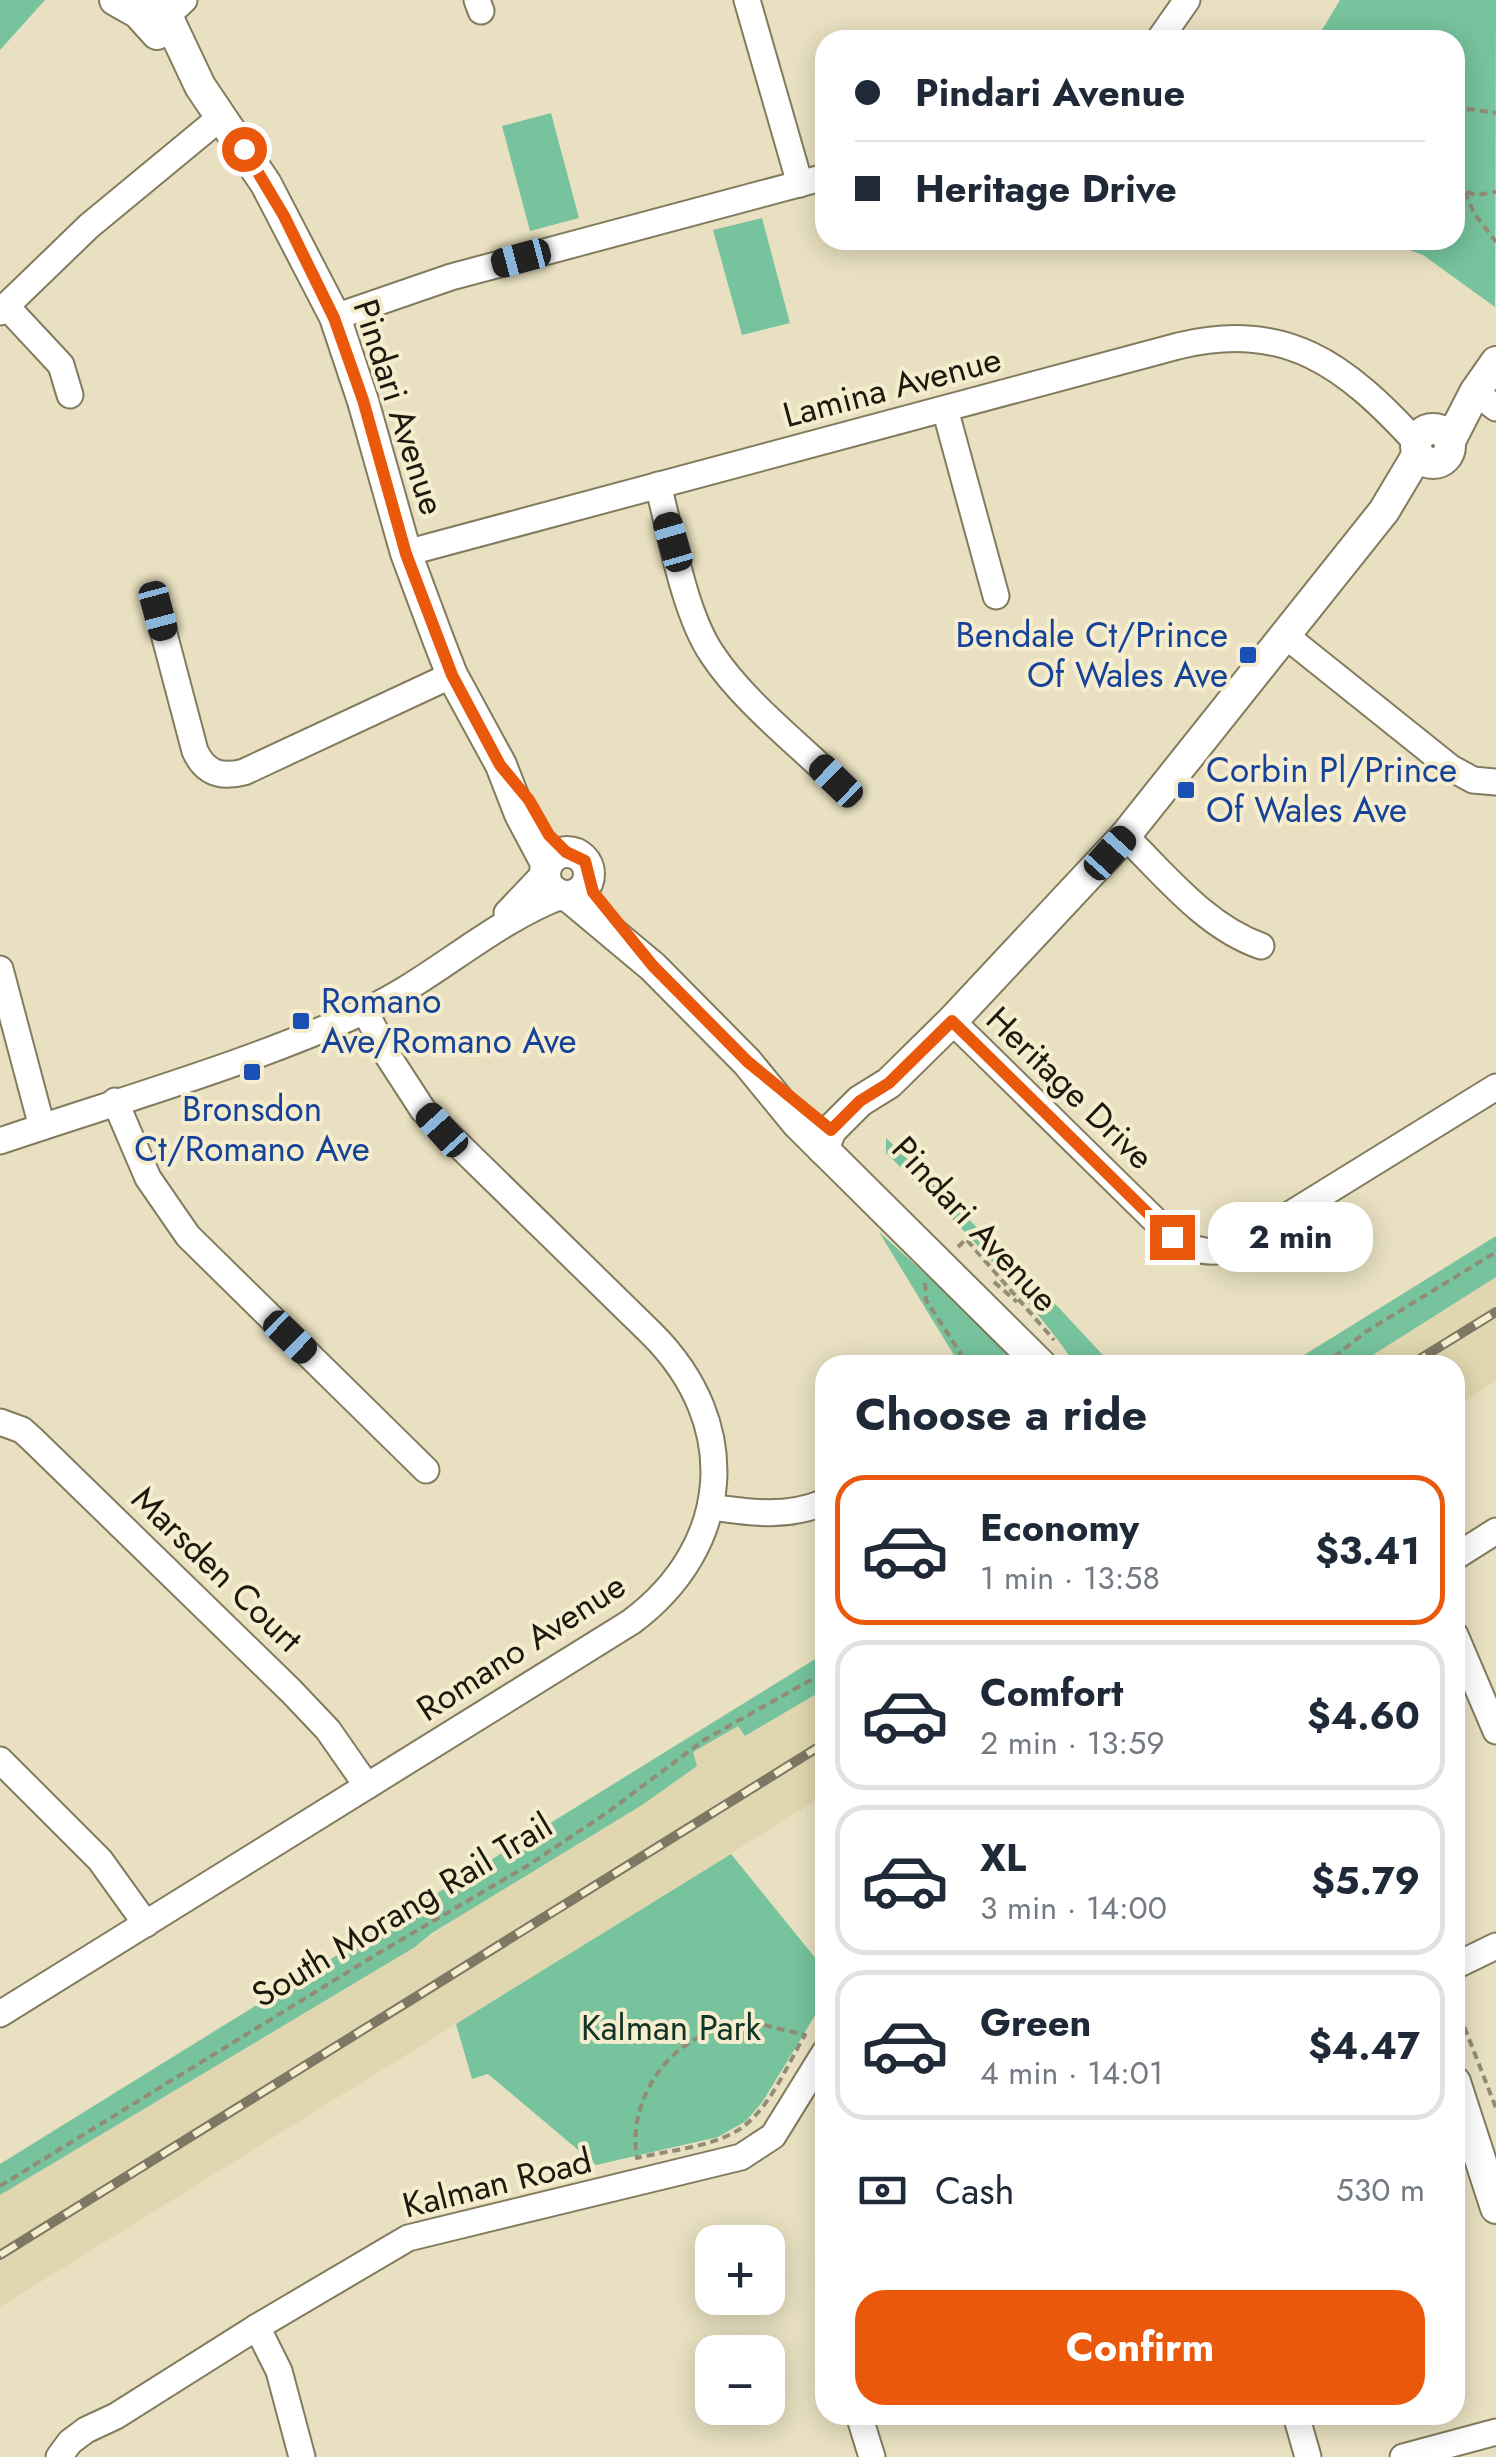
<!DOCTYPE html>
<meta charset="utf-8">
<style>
:root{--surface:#fff;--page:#f2f2f3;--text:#1f2937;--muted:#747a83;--line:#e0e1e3;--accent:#ea580c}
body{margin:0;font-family:Jost,sans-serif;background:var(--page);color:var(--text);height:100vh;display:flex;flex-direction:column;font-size:38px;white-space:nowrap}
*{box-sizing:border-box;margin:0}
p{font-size:32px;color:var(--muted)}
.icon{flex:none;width:55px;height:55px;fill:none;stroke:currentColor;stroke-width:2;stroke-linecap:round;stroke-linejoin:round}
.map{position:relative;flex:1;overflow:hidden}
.side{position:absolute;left:815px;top:1355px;width:650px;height:1070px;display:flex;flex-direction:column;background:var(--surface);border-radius:30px;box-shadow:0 5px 25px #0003}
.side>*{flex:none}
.guide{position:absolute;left:815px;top:30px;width:650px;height:220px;border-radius:30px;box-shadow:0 5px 25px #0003;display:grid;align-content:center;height:220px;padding:0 40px;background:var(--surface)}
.controls{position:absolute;left:695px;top:2225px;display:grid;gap:20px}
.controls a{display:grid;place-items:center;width:90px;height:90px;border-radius:20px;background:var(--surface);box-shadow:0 5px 25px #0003;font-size:50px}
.end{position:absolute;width:45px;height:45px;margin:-22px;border:12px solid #ea580c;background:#fff;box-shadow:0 0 0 5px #fff}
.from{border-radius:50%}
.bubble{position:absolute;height:70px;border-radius:30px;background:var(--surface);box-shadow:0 5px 25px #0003;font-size:32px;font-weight:700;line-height:70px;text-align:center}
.car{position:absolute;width:30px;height:60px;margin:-30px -15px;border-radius:12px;box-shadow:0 0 8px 2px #0007;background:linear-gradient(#222 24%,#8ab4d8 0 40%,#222 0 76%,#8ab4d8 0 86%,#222 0)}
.guide b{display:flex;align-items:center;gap:35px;height:95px;font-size:38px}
.guide b+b{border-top:2px solid var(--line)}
.guide i{width:25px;height:25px;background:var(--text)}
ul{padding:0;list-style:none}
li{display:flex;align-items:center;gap:30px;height:150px;margin:0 20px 15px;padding:0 20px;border:5px solid var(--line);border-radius:30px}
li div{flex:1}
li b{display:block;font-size:38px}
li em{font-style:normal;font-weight:700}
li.current{border-color:var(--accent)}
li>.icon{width:90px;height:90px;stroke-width:1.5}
h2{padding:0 40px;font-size:45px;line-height:120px}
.pay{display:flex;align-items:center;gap:25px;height:110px;padding:0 40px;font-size:38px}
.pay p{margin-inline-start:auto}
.action{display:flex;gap:20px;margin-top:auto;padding:20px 40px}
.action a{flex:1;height:115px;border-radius:30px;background:var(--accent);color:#fff;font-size:40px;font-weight:700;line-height:115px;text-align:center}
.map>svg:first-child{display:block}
</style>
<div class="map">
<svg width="1496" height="2457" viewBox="0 0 1496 2457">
<rect width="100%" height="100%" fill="#e8e0c0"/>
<!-- built -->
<g fill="#e0d6af">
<path d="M1496,1277V1381L1455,1406V1365H1357Z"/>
<path d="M825,1689V1795L0,2307V2195L415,1947L692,1752L739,1725L746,1736Z"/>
</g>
<!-- green -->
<g fill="#76c39d">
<path d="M0,0H45L0,50Z"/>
<path d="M1340,0H1496L1495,307L1423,255L1382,240H1455V40H1316Z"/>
<path d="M551,113L579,218L530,231L502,126Z"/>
<path d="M762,218L790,323L742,335L713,230Z"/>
<path d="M886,1138L1060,1309L1112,1365H1076C1022,1288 954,1219 886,1153Z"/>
<path d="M879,1232L962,1307L1017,1365H960Z"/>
<path d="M1496,1236V1277L1357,1365H1288Z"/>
<path d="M825,1653V1689L745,1736L738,1726L693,1752L697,1766L642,1805L432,1933L415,1947L0,2195V2164Z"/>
<path d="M731,1854L825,1970V1999L763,2101L746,2121L718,2137L596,2165L488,2074L472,2079L456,2024Z"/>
</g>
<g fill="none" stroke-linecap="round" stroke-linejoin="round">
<defs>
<g id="minor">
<path d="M477,0L481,11"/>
<path d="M747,0L800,184"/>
<path d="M151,24L167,16L184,0"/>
<path d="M1159,40L1187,0"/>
<path d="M6,306L61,365L70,395"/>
<path d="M0,312L89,226L221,117"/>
<path d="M335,317L451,277L825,177"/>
<path d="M1475,392L1496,408"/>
<path d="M945,409L996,596"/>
<path d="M658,485C671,534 684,613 712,654C742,700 796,742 836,781"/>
<path d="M406,553L1178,346C1287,320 1345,365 1416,442"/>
<path d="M158,611L195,751C205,773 221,778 244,772L452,675"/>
<path d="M1286,636L1451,768L1473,780L1496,782"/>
<path d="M1125,836C1166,876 1206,927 1261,946"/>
<path d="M507,913L544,874"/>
<path d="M0,969L42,1127"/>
<path d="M952,1021L1172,1237C1194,1253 1215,1255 1239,1246L1496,1087"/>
<path d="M115,1101L148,1178L188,1236L426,1470"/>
<path d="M0,1141C121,1100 249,1064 365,1011C434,979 489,924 561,896"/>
<path d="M0,1422L22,1430L32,1439L291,1691L328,1730L367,1786"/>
<path d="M711,1507C751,1513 787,1518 825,1502"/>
<path d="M1455,1557L1496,1531"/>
<path d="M1455,1635L1496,1731"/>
<path d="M0,1760L100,1860L146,1924"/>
<path d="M1455,1966L1496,1946"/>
<path d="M0,2014L631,1622C733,1546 742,1424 652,1334L423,1110L388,1056L365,1011"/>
<path d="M257,2327L279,2371L302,2457"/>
<path d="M859,2415L872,2457"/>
<path d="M1296,2415L1308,2457"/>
<path d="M59,2457L70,2442L86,2430L116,2416L257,2327L408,2238L741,2157L773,2136L825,2052"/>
<path d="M1403,2457L1496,2432"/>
</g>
<g id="tertiary">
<path d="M115,0L138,13L157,34"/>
<path d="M148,0L167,16L200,86L266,184L335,317L363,401L406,553L438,639L452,675L501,765L520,814L547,865"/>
<circle cx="1433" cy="446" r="17"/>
<path d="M1450,441L1475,392L1496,362"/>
<circle cx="567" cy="874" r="22"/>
<path d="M568,896L653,967L747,1062L797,1123L1041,1365"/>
<path d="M823,1149L831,1130L860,1101L889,1083L952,1021L1125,836L1384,511L1418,454"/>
<path d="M1455,2082L1496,2208"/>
</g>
</defs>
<!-- minor casing -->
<use href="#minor" stroke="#827b5e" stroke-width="29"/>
<!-- tertiary casing -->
<use href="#tertiary" stroke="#827b5e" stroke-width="34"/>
<!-- path -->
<g stroke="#928c75" stroke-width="4" stroke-dasharray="8 5" stroke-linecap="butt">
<path d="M1455,115L1470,109L1496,113"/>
<path d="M1455,187L1475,195L1496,192"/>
<path d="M1465,192L1474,213L1496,242"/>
<path d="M958,1247L966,1239L1054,1340"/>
<path d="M994,1282L1017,1302"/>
<path d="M925,1283L926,1300L968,1365"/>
<path d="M1066,1356L1072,1365"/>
<path d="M1324,1365L1367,1331L1496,1252"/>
<path d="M1455,2003L1496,2108"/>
<path d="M764,2025L805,2035C785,2068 767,2118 729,2135C702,2148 666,2151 637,2158C628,2107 660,2051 710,2032C727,2026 746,2026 764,2025Z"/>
<path d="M0,2186L377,1954L527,1866L608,1812L704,1740L825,1672"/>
</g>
<!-- minor -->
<use href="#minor" stroke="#fff" stroke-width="25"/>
<!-- tertiary -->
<use href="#tertiary" stroke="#fff" stroke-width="30"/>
<defs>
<g id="rail">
<path d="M1410,1365L1496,1312"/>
<path d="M0,2255L825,1743"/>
</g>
</defs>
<!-- rail casing -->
<use href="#rail" stroke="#7d7863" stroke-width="10"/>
<!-- rail -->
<use href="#rail" stroke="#f5edcd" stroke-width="6" stroke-dasharray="19" stroke-linecap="butt"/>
</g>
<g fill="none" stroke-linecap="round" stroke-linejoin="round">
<!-- route -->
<path stroke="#ea580c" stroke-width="12" d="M244,149L284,216L334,318L363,400L406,554L452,675L500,765L529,800L549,835L566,852L585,861L593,892L653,966L748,1062L831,1130L860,1101L889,1083L952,1021L1172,1237"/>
</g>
<!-- markers -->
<g fill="#1a4fb4" stroke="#f5edcd" stroke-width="4">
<rect x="1238" y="645" width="20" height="20" rx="5"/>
<rect x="1176" y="780" width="20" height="20" rx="5"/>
<rect x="291" y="1011" width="20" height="20" rx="5"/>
<rect x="242" y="1062" width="20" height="20" rx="5"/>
</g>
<g text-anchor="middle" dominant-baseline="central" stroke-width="8" stroke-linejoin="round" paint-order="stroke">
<!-- street labels -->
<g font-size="35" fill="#1c1a0e" stroke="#f5edcd">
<text transform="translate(892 387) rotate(-15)">Lamina Avenue</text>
<text transform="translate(399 407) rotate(72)">Pindari Avenue</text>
<text transform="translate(1070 1088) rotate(44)">Heritage Drive</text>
<text transform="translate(975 1224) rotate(47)">Pindari Avenue</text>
<text transform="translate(217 1569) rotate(44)">Marsden Court</text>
<text transform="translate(521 1647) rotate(-33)">Romano Avenue</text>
<text transform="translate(402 1910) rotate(-31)">South Morang Rail Trail</text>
<text transform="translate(497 2183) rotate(-14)">Kalman Road</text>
</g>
<!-- transit labels -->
<g font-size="35" fill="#164399" stroke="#f5edcd" text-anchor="start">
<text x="1228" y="635" text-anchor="end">Bendale Ct/Prince<tspan x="1228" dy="40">Of Wales Ave</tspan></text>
<text x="1206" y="770">Corbin Pl/Prince<tspan x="1206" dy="40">Of Wales Ave</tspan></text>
<text x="321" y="1001">Romano<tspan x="321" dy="40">Ave/Romano Ave</tspan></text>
<text x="252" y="1109" text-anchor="middle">Bronsdon<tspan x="252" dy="40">Ct/Romano Ave</tspan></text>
</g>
<!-- park labels -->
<g font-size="35" fill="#113525" stroke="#f5edcd">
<text x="671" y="2028">Kalman Park</text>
</g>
</g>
</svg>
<div class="controls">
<a>+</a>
<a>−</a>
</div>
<i class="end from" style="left:244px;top:149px"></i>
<i class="end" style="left:1172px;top:1237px"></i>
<div class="bubble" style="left:1208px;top:1202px;width:165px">2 min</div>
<i class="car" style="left:521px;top:258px;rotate:255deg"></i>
<i class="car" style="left:673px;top:542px;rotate:344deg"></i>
<i class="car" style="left:158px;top:611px;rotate:165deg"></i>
<i class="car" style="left:836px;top:781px;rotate:314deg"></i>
<i class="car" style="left:1110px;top:853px;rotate:42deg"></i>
<i class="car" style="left:442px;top:1130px;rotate:318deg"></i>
<i class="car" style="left:290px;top:1337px;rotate:134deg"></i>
<div class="guide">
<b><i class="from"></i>Pindari Avenue</b>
<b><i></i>Heritage Drive</b>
</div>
<section class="side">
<h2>Choose a ride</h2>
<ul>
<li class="current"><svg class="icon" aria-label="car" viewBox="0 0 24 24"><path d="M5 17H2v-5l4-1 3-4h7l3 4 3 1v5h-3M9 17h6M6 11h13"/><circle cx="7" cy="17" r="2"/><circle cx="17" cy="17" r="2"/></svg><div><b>Economy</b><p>1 min · 13:58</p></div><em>$3.41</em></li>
<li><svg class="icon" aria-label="car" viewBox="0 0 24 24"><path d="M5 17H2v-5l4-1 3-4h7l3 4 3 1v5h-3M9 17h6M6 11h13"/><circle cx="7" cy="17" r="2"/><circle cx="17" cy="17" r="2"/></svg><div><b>Comfort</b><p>2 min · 13:59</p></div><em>$4.60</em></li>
<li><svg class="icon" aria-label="car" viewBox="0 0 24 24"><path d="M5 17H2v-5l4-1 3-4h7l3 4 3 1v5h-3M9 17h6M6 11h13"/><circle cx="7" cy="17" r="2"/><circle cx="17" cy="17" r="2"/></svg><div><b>XL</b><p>3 min · 14:00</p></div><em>$5.79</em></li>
<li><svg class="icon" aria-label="car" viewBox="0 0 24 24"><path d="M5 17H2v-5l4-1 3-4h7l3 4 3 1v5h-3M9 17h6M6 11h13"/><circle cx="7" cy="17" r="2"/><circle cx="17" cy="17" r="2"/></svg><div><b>Green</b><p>4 min · 14:01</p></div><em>$4.47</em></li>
</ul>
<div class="pay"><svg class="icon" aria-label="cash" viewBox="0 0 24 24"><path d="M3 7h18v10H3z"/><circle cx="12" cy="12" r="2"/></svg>Cash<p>530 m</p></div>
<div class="action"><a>Confirm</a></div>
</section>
</div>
